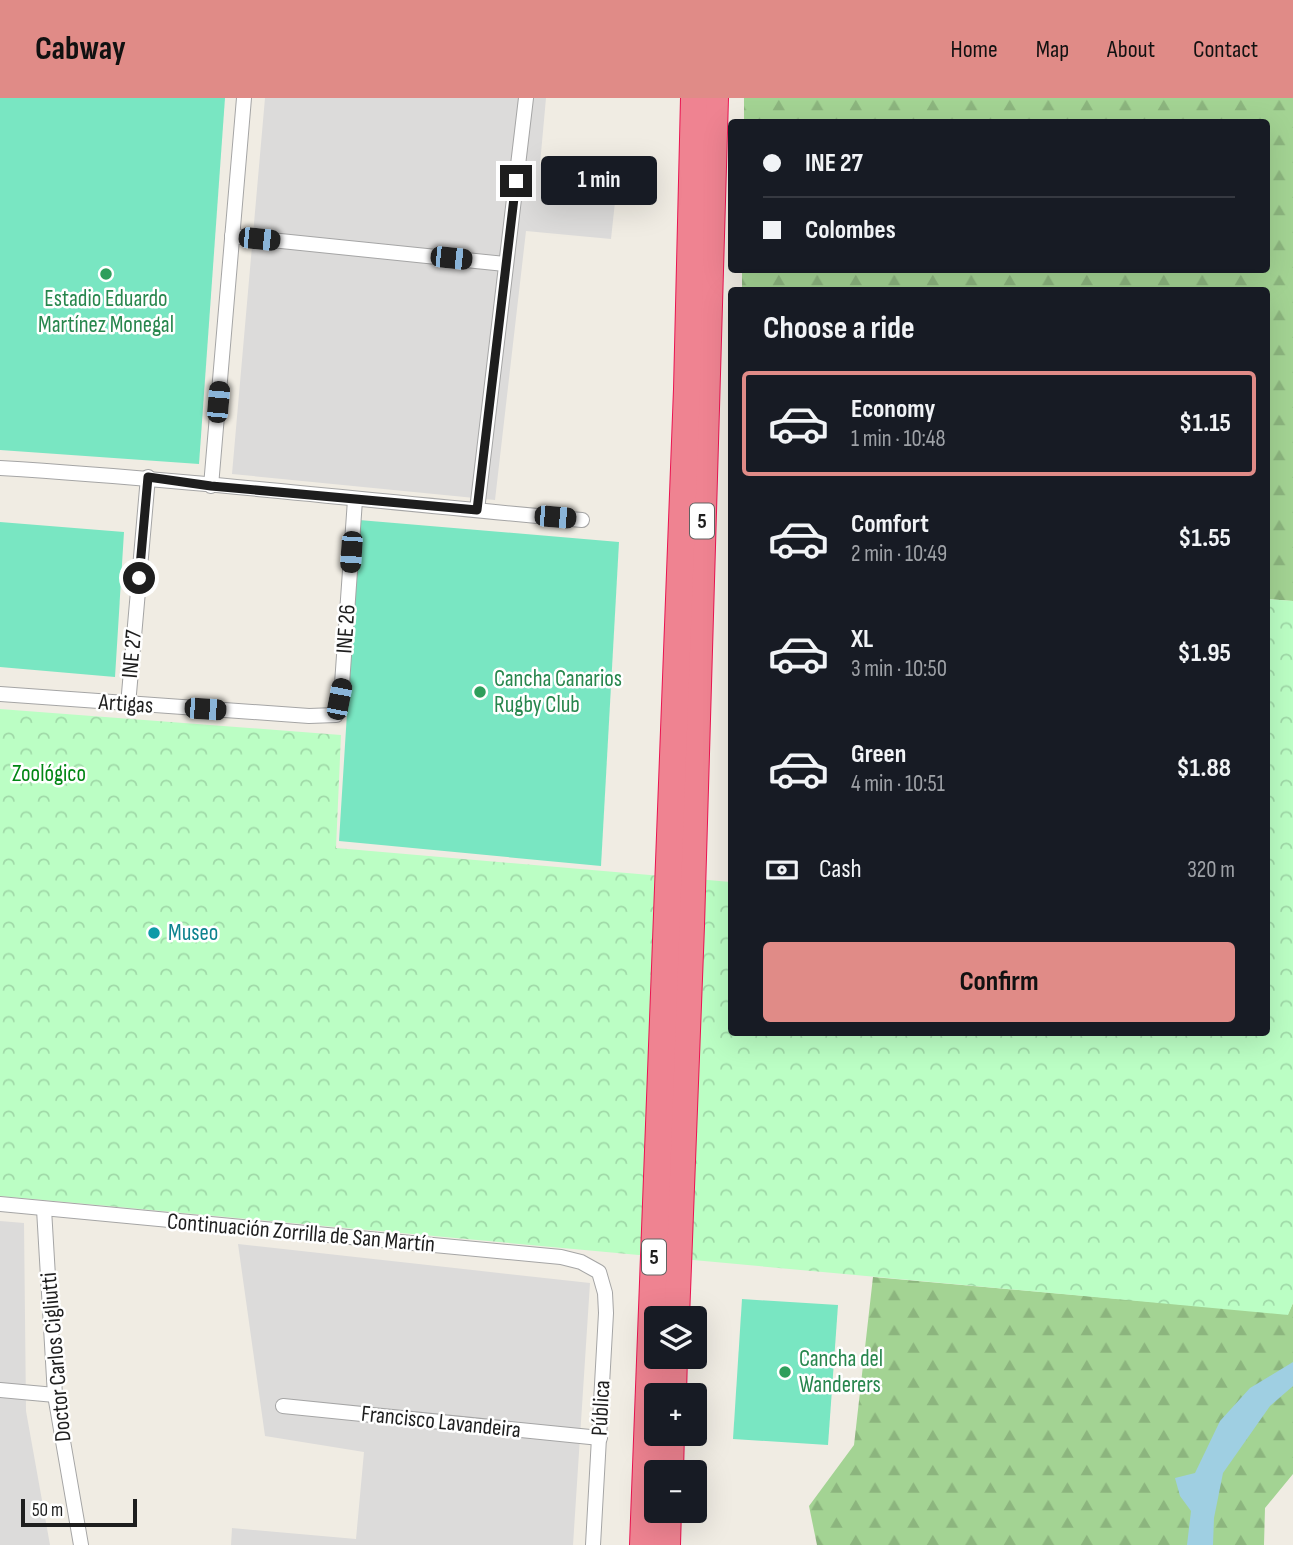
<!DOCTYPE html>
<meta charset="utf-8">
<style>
:root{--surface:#171b24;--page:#20242c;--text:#f1f3f6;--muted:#9ea1a6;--line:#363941;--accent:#e08b87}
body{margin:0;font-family:"Sofia Sans Condensed",sans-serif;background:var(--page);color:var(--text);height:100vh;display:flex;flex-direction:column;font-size:26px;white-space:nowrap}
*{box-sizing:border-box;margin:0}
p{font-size:23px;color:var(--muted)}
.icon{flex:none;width:38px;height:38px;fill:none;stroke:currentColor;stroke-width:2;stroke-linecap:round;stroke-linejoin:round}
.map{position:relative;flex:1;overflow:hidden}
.drawer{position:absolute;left:728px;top:189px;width:542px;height:749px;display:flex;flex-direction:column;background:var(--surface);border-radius:7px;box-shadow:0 7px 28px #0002}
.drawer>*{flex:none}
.hud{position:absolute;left:728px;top:21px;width:542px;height:154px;border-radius:7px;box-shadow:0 7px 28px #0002;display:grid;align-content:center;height:154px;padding:0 35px;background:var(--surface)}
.tools{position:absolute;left:644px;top:1208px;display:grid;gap:14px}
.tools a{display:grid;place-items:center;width:63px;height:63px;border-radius:7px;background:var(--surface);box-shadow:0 7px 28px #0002;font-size:35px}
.scale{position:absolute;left:21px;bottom:18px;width:116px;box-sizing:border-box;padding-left:7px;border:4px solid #1e1e1e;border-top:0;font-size:19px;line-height:24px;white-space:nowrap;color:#1e1e1e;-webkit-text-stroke:5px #fff;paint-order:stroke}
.end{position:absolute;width:32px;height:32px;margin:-16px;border:9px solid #1e1e1e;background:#fff;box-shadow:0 0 0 4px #fff}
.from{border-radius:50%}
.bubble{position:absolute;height:49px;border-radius:7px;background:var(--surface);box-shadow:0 7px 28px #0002;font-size:23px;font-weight:700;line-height:49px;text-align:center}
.car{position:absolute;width:21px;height:42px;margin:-21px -10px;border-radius:9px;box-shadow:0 0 5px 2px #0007;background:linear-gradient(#222 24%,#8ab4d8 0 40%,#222 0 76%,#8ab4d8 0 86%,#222 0)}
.hud b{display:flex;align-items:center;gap:24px;height:66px;font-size:26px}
.hud b+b{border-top:2px solid var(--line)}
.hud i{width:18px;height:18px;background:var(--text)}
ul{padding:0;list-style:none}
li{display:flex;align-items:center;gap:21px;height:105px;margin:0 14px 10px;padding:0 21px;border:4px solid transparent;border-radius:7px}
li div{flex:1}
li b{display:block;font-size:26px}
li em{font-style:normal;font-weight:700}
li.selected{border-color:var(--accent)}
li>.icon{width:63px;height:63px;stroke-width:1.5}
h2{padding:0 35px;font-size:32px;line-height:84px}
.pay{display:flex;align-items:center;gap:18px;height:77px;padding:0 35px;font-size:26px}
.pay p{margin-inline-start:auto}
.action{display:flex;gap:14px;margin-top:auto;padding:14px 35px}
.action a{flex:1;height:80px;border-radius:7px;background:var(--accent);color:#111;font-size:28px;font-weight:700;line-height:80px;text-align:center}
header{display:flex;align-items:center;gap:42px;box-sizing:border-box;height:98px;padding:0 35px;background:var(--accent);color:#111}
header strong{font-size:33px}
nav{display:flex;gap:38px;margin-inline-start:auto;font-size:24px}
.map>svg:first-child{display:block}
</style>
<header>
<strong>Cabway</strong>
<nav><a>Home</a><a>Map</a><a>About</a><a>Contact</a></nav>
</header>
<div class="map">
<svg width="1293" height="1447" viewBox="0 0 1293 1447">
<defs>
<pattern id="forest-firs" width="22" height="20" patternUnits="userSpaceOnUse" patternTransform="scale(1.75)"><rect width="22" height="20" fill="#a3d393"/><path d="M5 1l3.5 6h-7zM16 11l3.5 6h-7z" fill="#8cb57e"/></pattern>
<pattern id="park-crowns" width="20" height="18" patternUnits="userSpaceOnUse" patternTransform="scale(1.75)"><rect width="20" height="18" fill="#bbfec4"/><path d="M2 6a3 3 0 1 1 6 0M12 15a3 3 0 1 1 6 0" fill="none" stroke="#a0d9a8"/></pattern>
</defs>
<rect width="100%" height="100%" fill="#f0ece3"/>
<!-- residential -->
<g fill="#dcdbda">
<path d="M265,0H546L540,66L618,76L611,141L526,133L495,402L232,376Z"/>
<path d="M0,1123L24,1125L26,1313L50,1447H0Z"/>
<path d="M238,1146L590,1185L573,1447H231L232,1430L356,1441L364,1354L265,1338Z"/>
</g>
<!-- forest -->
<g fill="url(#forest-firs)">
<path d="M744,0H1293V503L1267,501V192H742V172H1267V24H744Z"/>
<path d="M873,1179L1288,1216L1293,1205V1376L1265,1410L1264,1447H817L809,1408L854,1347Z"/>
</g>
<!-- park -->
<path fill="url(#park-crowns)" d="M1267,501L1293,503V1205L1288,1217L0,1098V611L341,637L336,750L731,784L732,934H1267Z"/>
<!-- pitch -->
<g fill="#79e6c2">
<path d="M0,0H225L199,366L0,352Z"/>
<path d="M359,422L619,444L601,768L339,743Z"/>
<path d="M0,424L124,434L115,579L0,569Z"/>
<path d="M742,1201L838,1207L828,1347L733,1341Z"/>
</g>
<!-- water -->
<path fill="#9fcfe2" d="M1293,1264V1288L1270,1308L1223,1375L1214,1420L1213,1447H1187L1191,1413L1180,1398L1175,1380L1195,1375L1220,1323L1250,1290Z"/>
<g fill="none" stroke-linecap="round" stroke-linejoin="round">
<defs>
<g id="street">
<path d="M232,138L505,166"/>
<path d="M0,370C194,382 388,405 582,422"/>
<path d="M211,388L244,0"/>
<path d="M477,412L526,0"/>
<path d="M0,596L309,618L336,617L342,586L355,402"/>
<path d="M128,607L148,379"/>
<path d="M0,1106L561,1159L581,1164L599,1174L605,1195L606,1215L593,1447"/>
<path d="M44,1111L55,1297L81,1447"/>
<path d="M0,1292L55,1297"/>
<path d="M283,1308L600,1340"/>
</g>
<g id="highway">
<path d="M676,1220L691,828L715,0"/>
<path d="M673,1297L674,1258"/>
<path d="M670,1374L671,1335"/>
<path d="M643,1447L687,291L694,0"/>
<path d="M667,1447L668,1412"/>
</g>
</defs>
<!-- street casing -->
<use href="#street" stroke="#a5a5a5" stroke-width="16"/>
<!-- highway casing -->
<use href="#highway" stroke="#ea1451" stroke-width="28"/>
<!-- street -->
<use href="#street" stroke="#fff" stroke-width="14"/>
<!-- highway -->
<use href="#highway" stroke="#ef8391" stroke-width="26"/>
</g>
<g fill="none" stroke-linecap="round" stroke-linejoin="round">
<!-- route -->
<path stroke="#1e1e1e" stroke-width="9" d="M139,480L148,379L211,388L477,412L516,83"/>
</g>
<!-- markers -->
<g fill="#2e9e5b" stroke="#fff" stroke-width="2.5">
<circle cx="106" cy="176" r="7"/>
<circle cx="480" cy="594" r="7"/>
<circle cx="785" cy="1274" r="7"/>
</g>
<circle fill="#0f9aa8" stroke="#fff" stroke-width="2.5" cx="154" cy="835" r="7"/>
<g text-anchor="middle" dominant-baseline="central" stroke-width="5" stroke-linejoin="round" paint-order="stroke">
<!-- shield labels -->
<g fill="#fff" stroke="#626262" stroke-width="2">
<rect x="690" y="405.5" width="24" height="35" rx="5"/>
<rect x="642" y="1141.5" width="24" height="35" rx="5"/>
</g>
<g font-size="21" font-weight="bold" fill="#1e1e1e">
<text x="702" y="423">5</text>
<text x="654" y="1159">5</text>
</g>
<!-- leisure labels -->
<g font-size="23" fill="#27864d" stroke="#fff" text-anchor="start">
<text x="106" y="201" text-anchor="middle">Estadio Eduardo<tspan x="106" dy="26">Martínez Monegal</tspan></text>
<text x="494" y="581">Cancha Canarios<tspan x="494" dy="26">Rugby Club</tspan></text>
<text x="799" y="1261">Cancha del<tspan x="799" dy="26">Wanderers</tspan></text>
</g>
<!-- street labels -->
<g font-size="23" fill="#1e1e1e" stroke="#fff">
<text transform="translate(346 531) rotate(-86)">INE 26</text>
<text transform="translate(132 556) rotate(-85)">INE 27</text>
<text transform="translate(126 606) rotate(4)">Artigas</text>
<text transform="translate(301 1135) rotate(5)">Continuación Zorrilla de San Martín</text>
<text transform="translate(56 1259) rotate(-95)">Doctor Carlos Cigliutti</text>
<text transform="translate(601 1310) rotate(-87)">Pública</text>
<text transform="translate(441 1324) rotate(6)">Francisco Lavandeira</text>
</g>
<!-- park labels -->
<g font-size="23" fill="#018614" stroke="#fff">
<text x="49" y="676">Zoológico</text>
</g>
<!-- culture labels -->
<g font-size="23" fill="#0d838f" stroke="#fff" text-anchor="start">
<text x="168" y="835">Museo</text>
</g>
</g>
</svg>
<div class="tools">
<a><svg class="icon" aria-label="layers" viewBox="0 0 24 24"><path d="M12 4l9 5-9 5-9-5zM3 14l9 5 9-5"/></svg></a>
<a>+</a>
<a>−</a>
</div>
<div class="scale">50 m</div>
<i class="end from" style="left:139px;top:480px"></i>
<i class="end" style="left:516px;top:83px"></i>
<div class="bubble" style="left:541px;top:58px;width:116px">1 min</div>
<i class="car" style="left:259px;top:141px;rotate:96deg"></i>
<i class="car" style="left:451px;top:160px;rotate:96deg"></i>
<i class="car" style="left:218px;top:304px;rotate:5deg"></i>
<i class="car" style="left:555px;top:419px;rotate:95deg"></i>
<i class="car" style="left:351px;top:454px;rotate:184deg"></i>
<i class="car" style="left:339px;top:601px;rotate:11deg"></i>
<i class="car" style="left:205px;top:611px;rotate:94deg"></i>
<div class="hud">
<b><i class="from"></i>INE 27</b>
<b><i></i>Colombes</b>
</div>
<section class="drawer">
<h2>Choose a ride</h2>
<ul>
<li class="selected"><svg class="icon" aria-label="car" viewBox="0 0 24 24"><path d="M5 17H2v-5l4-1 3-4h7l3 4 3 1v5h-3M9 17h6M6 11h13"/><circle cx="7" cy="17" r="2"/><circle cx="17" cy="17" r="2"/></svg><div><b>Economy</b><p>1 min · 10:48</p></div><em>$1.15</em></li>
<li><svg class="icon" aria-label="car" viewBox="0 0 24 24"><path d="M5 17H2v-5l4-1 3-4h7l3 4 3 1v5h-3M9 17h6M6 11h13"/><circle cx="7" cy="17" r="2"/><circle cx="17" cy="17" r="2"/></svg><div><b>Comfort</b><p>2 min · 10:49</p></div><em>$1.55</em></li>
<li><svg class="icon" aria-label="car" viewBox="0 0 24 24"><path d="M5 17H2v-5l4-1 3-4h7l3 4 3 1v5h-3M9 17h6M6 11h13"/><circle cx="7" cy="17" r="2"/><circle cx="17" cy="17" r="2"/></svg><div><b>XL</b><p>3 min · 10:50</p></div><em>$1.95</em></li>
<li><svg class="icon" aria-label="car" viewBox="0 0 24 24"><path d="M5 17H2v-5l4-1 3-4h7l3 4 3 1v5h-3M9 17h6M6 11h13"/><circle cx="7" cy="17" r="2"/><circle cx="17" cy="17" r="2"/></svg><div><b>Green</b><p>4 min · 10:51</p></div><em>$1.88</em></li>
</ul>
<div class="pay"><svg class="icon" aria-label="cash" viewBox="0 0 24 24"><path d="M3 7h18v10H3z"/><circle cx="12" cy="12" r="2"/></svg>Cash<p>320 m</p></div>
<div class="action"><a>Confirm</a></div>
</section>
</div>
